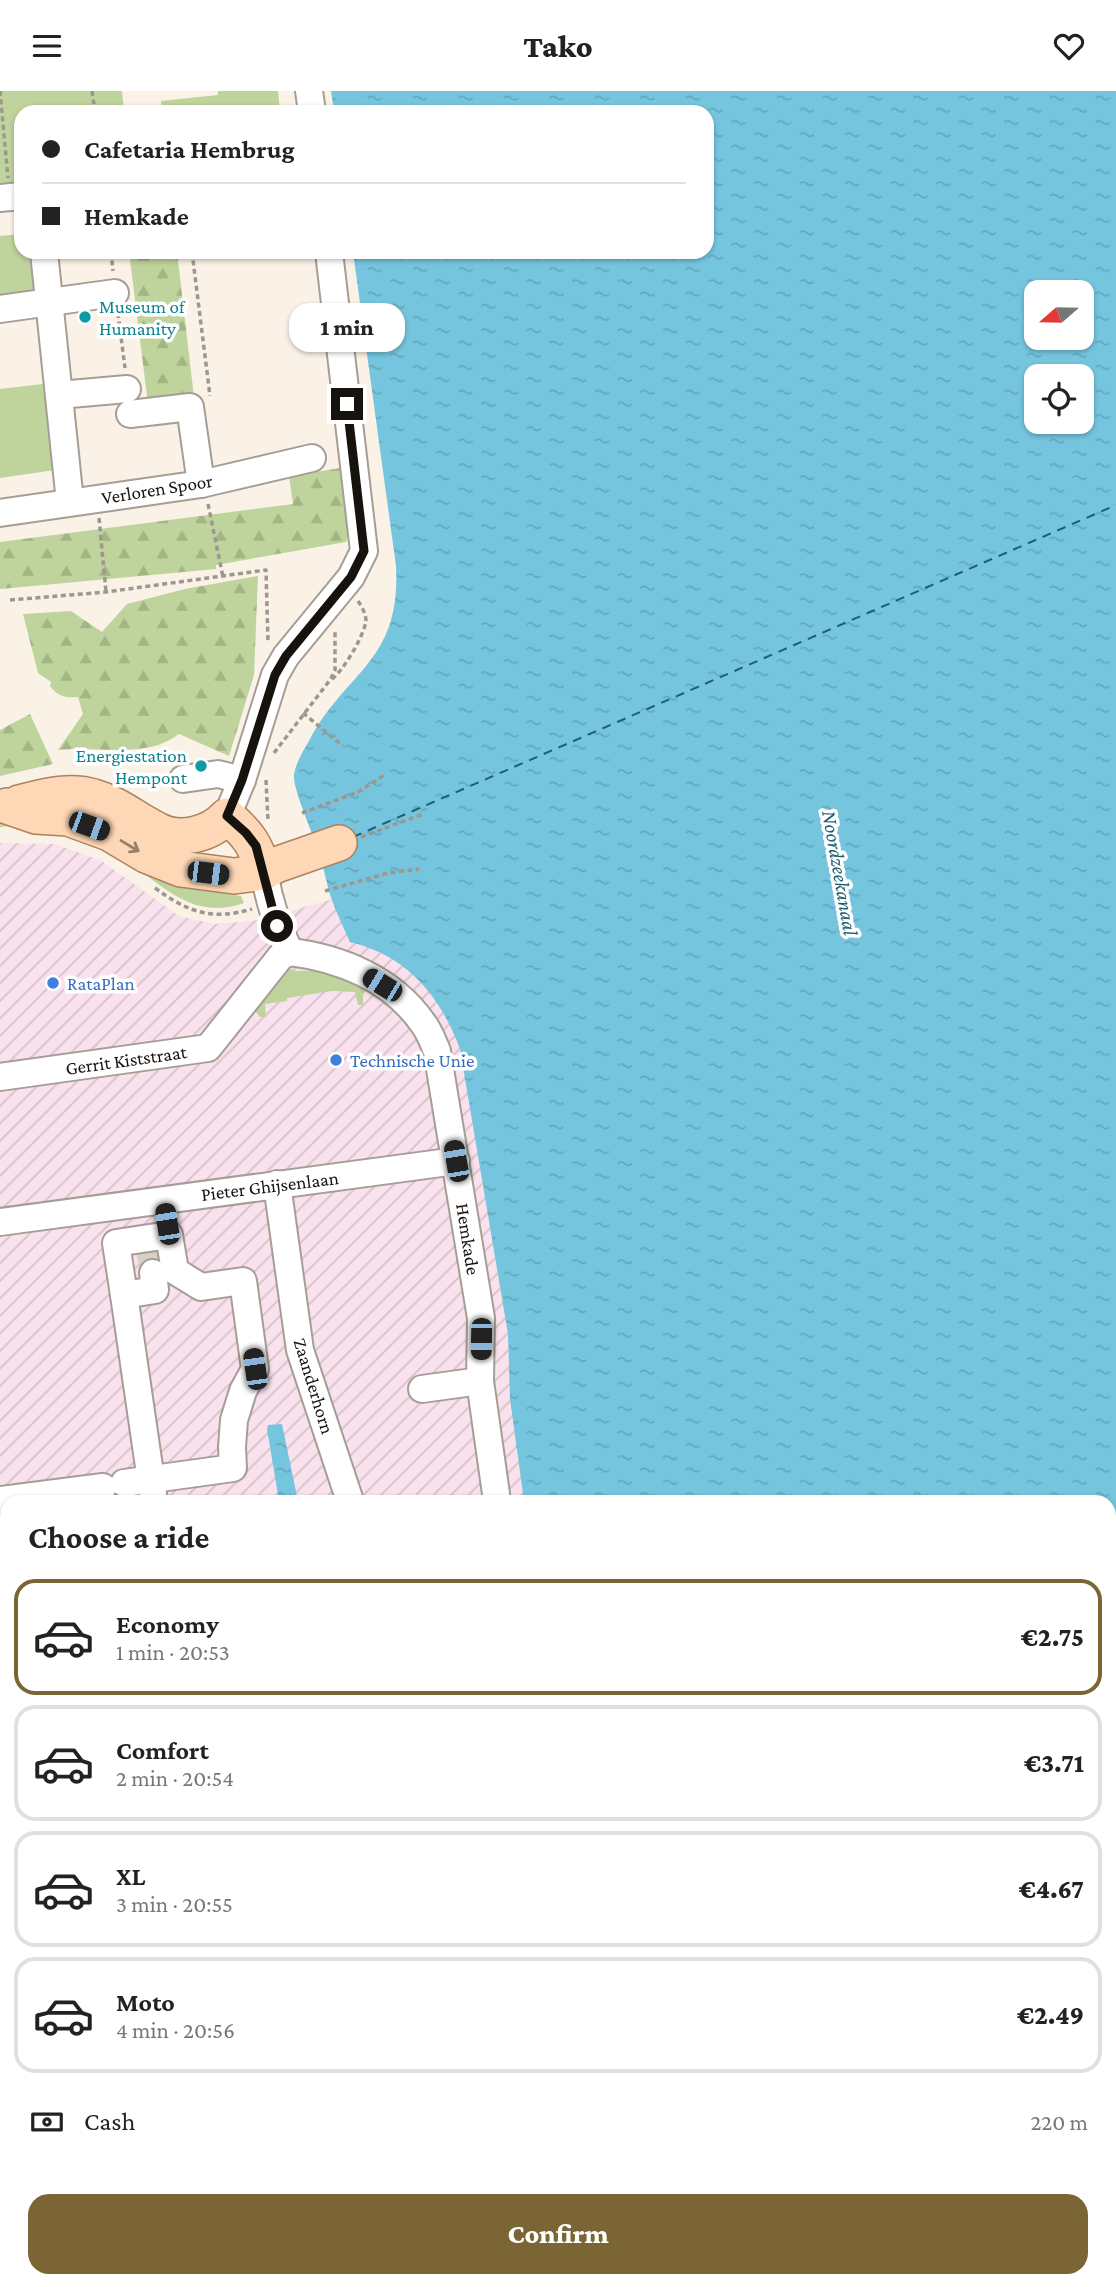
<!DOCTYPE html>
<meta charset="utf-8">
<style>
:root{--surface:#fff;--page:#f6f6f6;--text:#222;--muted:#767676;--line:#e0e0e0;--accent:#7c6535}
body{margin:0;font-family:"Crimson Pro",serif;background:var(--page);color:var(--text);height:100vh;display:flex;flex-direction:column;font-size:26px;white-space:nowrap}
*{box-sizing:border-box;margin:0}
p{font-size:23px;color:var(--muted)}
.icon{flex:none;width:38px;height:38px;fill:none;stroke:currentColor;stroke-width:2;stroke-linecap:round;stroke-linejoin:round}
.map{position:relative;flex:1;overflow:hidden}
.drawer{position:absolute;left:0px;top:1404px;width:1116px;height:793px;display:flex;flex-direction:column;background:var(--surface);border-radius:21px 21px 0 0;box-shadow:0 2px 5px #0004}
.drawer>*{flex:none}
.top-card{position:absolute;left:14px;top:14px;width:700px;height:154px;border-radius:21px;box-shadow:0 2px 5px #0004;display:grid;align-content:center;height:154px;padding:0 28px;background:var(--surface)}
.needle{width:46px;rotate:250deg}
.fabs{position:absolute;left:1024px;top:189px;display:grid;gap:14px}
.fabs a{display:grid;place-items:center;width:70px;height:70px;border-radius:14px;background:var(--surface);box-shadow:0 2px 5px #0004;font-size:35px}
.end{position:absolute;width:32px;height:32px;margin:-16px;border:9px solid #16130f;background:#fff;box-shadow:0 0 0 4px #fff}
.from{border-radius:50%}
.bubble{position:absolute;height:49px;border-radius:21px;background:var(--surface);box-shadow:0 2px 5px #0004;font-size:23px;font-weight:800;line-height:49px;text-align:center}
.car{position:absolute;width:21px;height:42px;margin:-21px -10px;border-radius:9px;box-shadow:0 0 5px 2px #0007;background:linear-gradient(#222 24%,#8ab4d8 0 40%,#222 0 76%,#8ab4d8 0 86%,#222 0)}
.top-card b{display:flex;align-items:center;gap:24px;height:66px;font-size:26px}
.top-card b+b{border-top:2px solid var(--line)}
.top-card i{width:18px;height:18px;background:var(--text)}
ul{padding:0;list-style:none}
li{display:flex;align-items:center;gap:21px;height:116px;margin:0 14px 10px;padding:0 14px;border:4px solid var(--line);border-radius:21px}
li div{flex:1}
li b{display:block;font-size:26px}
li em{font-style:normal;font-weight:800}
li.on{border-color:var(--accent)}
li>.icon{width:63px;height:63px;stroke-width:1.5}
h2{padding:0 28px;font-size:32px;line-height:84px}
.pay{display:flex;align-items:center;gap:18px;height:77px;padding:0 28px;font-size:26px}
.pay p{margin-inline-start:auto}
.primary-button{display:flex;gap:14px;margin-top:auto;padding:14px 28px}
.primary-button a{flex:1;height:80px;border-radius:21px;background:var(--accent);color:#fff;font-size:28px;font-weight:800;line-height:80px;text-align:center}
header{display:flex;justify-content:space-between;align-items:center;height:91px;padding:0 28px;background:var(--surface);font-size:32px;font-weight:800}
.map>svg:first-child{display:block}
</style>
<header><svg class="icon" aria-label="menu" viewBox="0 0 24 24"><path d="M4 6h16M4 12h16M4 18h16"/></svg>Tako<svg class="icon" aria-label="heart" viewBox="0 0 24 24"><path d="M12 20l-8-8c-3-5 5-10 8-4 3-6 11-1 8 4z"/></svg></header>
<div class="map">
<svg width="1116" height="2196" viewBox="0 0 1116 2196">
<defs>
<pattern id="industrial-furrows" width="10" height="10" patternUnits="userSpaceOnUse" patternTransform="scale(1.75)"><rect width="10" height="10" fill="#f9e2ed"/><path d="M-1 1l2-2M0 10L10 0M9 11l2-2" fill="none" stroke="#d5c1ca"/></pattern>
<pattern id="forest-firs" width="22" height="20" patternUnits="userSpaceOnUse" patternTransform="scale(1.75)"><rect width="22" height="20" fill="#bfd39c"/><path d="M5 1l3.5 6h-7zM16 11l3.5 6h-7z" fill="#a3b485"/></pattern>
<pattern id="water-ripples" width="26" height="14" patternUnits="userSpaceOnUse" patternTransform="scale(1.75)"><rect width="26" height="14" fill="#75c5de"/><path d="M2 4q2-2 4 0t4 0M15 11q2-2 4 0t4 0" fill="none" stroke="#64a8bd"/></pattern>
</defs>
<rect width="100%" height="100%" fill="#faf2e7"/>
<!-- industrial -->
<path fill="url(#industrial-furrows)" d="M0,752L54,753L100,769L179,825L214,833L253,830L376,796L484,842L560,1410H7V2189H666V2196H0Z"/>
<!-- green -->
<g fill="#bfd39c">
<path d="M0,0H122L124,21H21V97L0,100Z"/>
<path d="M218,0H278L280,21H162L161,10L218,4Z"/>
<path d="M21,143V161H47L53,205L0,212V145Z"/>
<path d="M51,292L62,378L0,387V298Z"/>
<path d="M35,730L91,744L155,780L198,793L200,799L241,805L244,812C186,833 154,783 110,759C78,741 36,731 0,736V731Z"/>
<path d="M289,877C296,882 303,879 311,880C330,883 349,890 366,898L363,904V914H358L355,901L332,900L287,907V910L265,913L266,926H260L253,917L279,883Z"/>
</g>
<!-- forest -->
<g fill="url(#forest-firs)">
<path d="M129,161H177L194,306L148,313Z"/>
<path d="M341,377L351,437L346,451L216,474V478L0,498V451L293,413L289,385Z"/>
<path d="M258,485L254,584L229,665L179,643C145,669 98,654 58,659L83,623L78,606C66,607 58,606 50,595L51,591L38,582L23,523L71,520L102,541L127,513L185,498Z"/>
<path d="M30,623L53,673L0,685V639Z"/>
</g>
<!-- water -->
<g fill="url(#water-ripples)" fill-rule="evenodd">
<path d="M331,0H1116V2196H632L631,2189H1110V1410H524L510,1308L508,1243L460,958C440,905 408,865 350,851C344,838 338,825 333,812C326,794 324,774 317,756C312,741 293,698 294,685C295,673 303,660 309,650C346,579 401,572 396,475L353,161H707V21H334ZM1036,201H1082V247H1036ZM1036,285H1082V331H1036Z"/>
<path d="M282,1333L298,1410H279L267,1338L268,1334Z"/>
</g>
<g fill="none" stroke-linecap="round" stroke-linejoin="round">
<!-- ferry -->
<path stroke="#1e5f71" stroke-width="2" stroke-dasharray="9 7" stroke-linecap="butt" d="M353,746L1116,414"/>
<!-- minor-tunnel -->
<path stroke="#d8d1c7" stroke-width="26" stroke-dasharray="26 13" stroke-linecap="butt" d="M149,1157L153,1182"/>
<defs>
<g id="minor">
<path d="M309,0L312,21"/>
<path d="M0,107L21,105"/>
<path d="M44,161L70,411"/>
<path d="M0,218L115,202"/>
<path d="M59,304L127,298"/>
<path d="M130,323L190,316L201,393"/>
<path d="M0,422L201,393L312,367"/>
<path d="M183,688L218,683L242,689"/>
<path d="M227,725L242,689L275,584L286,565L351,486L364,460L329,161"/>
<path d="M264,781C269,810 276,834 290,861"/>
<path d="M290,861C340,867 392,888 422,931C429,939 433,951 437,960L481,1227L480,1290L497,1410"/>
<path d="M0,986L208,957L281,865L290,861"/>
<path d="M277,1093L300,1259L350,1410"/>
<path d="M0,1131L456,1070"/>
<path d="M153,1182L155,1199L124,1204L154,1410"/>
<path d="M124,1204L116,1152L169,1144L175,1180L201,1196L243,1190L255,1278L243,1300L234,1329L232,1356L233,1377L124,1392"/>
<path d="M422,1298L480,1290"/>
<path d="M0,1409L103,1396"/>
<path d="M0,1869H7"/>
<path d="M0,2105L7,2104"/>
<path d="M466,2191L467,2196"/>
</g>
<g id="major">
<path d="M19,712C43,706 69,698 94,706C118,713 135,728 157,739C179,751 210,744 227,725C249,744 255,753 264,781"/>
<path d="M7,715L36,725L68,727L109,742L146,764L181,778L234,785L264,781L276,774L339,752"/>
</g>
</defs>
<!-- minor casing -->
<use href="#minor" stroke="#a69e94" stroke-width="30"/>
<!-- major casing -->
<use href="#major" stroke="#ad825c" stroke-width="38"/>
<!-- path -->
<g stroke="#9d978f" stroke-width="3.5" stroke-dasharray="5 3.5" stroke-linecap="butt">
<path d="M0,0L8,87"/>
<path d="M92,0L95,21"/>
<path d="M111,161L113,180"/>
<path d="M192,161L210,305"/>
<path d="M118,222L125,277"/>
<path d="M208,413L223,486"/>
<path d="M99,427L106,501"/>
<path d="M10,509L106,501L266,479L268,552"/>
<path d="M332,588C343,580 364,545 366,530C366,523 362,516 358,510"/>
<path d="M303,622L343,655"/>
<path d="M274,662L330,589L335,579V540"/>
<path d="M266,689L268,730"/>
<path d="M302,722L358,701L386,683"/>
<path d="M361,746L423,723"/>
<path d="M155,797C188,821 211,830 252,818"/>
<path d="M325,800L388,782L419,778"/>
</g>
<!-- minor -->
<use href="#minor" stroke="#fff" stroke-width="26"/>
<!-- major -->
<use href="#major" stroke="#fed8b6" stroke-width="35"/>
</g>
<!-- one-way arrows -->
<defs><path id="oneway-shaft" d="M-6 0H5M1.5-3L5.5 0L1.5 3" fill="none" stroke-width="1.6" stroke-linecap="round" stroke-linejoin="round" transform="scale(1.75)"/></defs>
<use stroke="#967f6b" href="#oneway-shaft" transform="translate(130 755) rotate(31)"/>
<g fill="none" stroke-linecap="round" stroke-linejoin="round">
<!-- route -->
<path stroke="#16130f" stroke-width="9" d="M277,835L256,755L246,742L227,725L242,689L275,584L286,565L351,486L364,460L347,313"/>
</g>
<!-- markers -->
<g fill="#0f9aa8" stroke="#fff" stroke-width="2.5">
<circle cx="85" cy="226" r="7"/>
<circle cx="201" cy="675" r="7"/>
</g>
<g fill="#3f7fe0" stroke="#fff" stroke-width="2.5">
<circle cx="53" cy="892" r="7"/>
<circle cx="336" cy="969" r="7"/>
</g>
<g text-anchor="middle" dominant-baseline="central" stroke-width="7" stroke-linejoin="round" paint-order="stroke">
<!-- culture labels -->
<g font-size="19" fill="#0d838f" stroke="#fff" text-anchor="start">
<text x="99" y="215">Museum of<tspan x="99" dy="22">Humanity</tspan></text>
<text x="187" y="664" text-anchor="end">Energiestation<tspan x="187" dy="22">Hempont</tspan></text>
</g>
<!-- street labels -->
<g font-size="19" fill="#16130f" stroke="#fff">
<text transform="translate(157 398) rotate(-9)">Verloren Spoor</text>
<text transform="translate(126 969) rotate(-8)">Gerrit Kiststraat</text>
<text transform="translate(270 1095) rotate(-7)">Pieter Ghijsenlaan</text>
<text transform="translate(468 1148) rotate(81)">Hemkade</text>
<text transform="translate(314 1295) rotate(73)">Zaanderhorn</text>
</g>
<!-- shop labels -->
<g font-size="19" fill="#366cbe" stroke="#fff" text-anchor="start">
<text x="67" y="892">RataPlan</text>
<text x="350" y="969">Technische Unie</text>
</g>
<!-- water labels -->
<g font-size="21" font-style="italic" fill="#1e5f71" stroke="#fff">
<text transform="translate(840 782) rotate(80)">Noordzeekanaal</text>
</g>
</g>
</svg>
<div class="fabs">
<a><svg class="needle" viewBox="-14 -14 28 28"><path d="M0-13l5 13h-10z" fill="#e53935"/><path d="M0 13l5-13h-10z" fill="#767676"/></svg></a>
<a><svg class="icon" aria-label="locate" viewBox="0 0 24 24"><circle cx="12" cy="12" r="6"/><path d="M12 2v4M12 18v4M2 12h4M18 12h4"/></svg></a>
</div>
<i class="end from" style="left:277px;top:835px"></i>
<i class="end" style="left:347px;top:313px"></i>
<div class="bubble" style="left:289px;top:212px;width:116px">1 min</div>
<i class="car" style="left:89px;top:735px;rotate:110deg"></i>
<i class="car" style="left:208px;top:782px;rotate:97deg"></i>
<i class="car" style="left:382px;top:894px;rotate:301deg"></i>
<i class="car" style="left:456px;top:1070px;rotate:350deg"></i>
<i class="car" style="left:167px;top:1133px;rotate:351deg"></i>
<i class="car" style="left:481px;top:1248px;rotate:181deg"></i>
<i class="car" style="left:255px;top:1278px;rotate:352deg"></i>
<div class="top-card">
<b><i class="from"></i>Cafetaria Hembrug</b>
<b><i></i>Hemkade</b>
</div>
<section class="drawer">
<h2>Choose a ride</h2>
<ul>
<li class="on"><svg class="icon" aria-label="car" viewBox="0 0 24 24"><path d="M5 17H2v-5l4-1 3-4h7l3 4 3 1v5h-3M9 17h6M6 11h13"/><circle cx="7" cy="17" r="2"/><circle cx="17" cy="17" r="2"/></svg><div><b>Economy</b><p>1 min · 20:53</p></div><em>€2.75</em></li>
<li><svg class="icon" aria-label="car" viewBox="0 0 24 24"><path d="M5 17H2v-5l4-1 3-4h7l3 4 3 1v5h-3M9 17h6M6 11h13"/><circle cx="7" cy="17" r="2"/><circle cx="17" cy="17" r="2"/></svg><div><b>Comfort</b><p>2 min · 20:54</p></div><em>€3.71</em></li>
<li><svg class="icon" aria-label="car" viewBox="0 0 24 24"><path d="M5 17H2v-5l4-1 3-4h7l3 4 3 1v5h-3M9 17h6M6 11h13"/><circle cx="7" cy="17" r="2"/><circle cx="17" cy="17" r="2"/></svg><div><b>XL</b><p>3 min · 20:55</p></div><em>€4.67</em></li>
<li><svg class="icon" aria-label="car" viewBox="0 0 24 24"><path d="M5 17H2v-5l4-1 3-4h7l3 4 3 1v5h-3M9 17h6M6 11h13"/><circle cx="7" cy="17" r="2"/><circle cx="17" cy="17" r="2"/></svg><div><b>Moto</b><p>4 min · 20:56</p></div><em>€2.49</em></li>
</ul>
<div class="pay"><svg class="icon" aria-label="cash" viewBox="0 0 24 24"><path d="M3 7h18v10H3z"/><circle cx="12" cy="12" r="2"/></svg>Cash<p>220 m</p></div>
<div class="primary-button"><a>Confirm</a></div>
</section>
</div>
